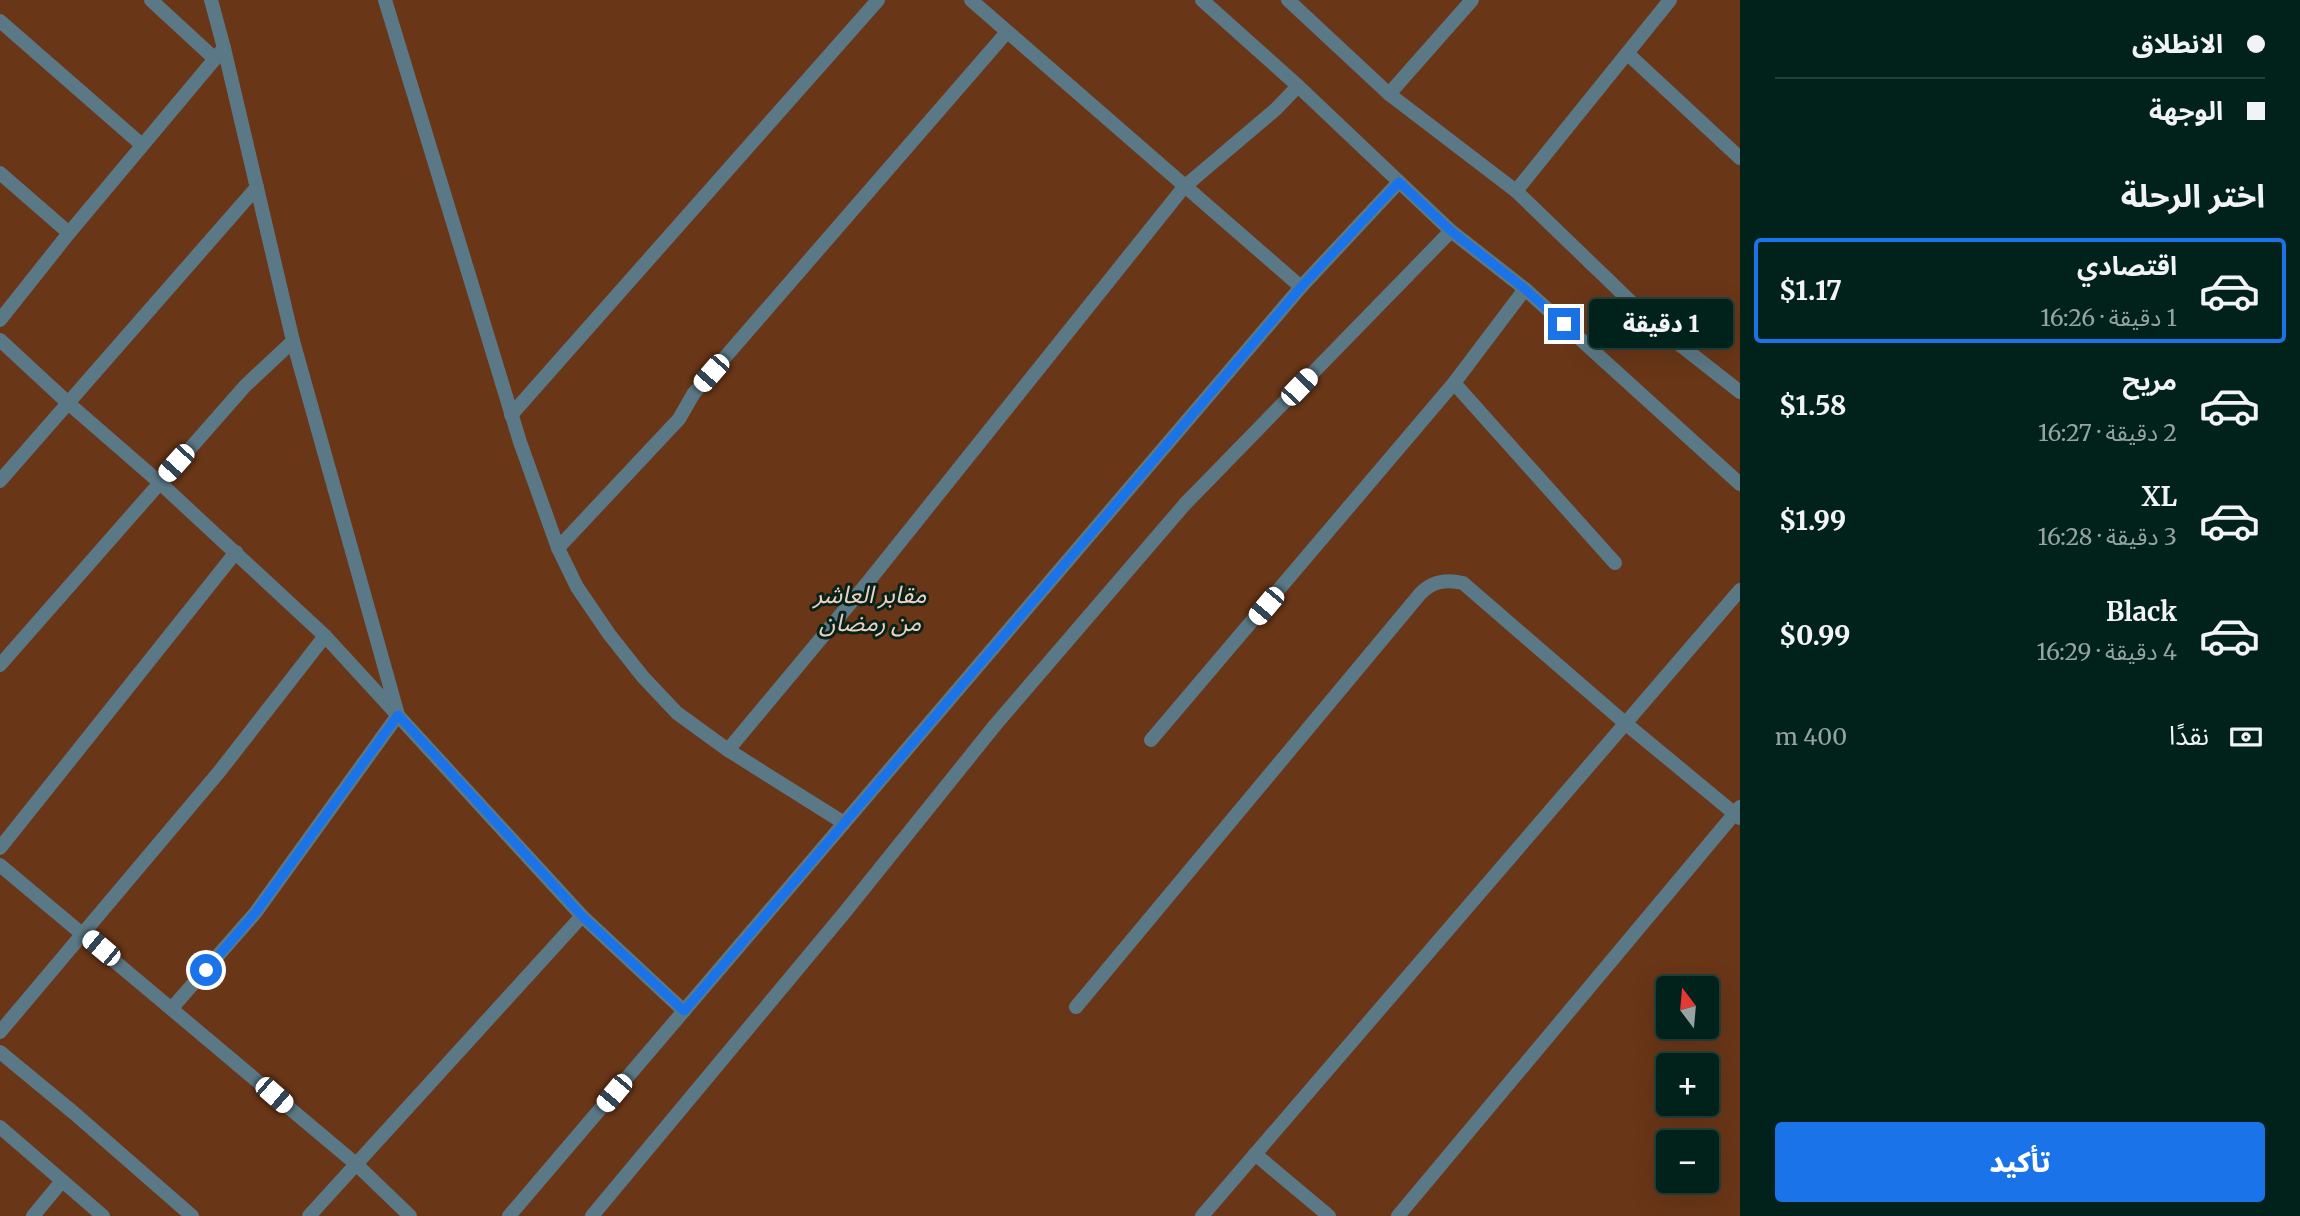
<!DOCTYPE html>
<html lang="ar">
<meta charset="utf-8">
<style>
:root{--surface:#00221a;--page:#0a2a23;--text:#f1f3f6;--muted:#95a4a2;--line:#223f39;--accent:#1a73e8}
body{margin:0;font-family:Merriweather,"Noto Sans Arabic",serif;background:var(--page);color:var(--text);direction:rtl;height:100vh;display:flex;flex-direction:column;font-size:26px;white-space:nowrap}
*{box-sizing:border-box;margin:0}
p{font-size:23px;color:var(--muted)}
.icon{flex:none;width:38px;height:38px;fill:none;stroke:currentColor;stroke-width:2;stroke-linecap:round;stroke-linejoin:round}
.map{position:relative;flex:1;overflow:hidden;direction:ltr}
.details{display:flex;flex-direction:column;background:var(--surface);width:560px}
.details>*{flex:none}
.banner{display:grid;align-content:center;height:154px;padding:0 35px;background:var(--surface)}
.needle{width:46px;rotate:344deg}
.tools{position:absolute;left:1656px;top:976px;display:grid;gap:14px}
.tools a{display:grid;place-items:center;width:63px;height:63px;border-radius:7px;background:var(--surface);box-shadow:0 7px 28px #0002,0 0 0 2px var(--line);font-size:35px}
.end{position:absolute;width:32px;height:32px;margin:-16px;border:9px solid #1a73e8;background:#fff;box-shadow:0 0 0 4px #fff}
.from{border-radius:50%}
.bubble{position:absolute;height:49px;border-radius:7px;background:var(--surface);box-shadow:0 7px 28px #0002,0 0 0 2px var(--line);font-size:23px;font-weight:800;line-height:49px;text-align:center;direction:rtl}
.car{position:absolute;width:21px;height:42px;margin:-21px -10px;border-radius:9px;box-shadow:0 0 5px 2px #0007;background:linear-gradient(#fff 24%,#345 0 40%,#fff 0 76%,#345 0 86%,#fff 0)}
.banner b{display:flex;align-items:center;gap:24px;height:66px;font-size:26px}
.banner b+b{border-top:2px solid var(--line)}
.banner i{width:18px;height:18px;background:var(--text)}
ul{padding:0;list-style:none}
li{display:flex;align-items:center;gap:21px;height:105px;margin:0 14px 10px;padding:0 21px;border:4px solid transparent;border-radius:7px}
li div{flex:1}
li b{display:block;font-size:26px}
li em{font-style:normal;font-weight:800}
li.on{border-color:var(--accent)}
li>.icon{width:63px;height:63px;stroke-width:1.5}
h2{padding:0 35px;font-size:32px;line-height:84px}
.pay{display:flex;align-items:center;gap:18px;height:77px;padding:0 35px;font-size:26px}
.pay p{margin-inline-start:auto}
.primary-button{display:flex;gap:14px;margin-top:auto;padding:14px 35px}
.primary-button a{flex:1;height:80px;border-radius:7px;background:var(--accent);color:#fff;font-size:28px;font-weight:800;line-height:80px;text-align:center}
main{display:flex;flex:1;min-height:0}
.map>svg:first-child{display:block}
</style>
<main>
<section class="details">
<div class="banner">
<b><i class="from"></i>الانطلاق</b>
<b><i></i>الوجهة</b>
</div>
<h2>اختر الرحلة</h2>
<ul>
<li class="on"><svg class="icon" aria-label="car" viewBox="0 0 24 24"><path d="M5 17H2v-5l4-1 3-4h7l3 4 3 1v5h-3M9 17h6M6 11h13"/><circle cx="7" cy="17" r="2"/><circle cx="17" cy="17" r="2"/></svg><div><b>اقتصادي</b><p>1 دقيقة · 16:26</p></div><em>$1.17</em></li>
<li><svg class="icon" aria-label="car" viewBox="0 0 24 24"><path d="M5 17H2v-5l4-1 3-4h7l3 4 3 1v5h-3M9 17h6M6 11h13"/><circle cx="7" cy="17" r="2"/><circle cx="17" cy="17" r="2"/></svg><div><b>مريح</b><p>2 دقيقة · 16:27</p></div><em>$1.58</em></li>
<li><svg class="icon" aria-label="car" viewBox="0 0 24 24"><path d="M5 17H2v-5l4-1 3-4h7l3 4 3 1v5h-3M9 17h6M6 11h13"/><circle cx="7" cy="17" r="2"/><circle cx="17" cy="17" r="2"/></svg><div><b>XL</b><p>3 دقيقة · 16:28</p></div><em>$1.99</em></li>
<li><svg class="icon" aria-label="car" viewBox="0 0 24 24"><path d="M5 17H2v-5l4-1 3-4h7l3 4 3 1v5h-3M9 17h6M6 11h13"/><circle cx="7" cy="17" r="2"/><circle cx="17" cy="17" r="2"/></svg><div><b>Black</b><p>4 دقيقة · 16:29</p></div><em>$0.99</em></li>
</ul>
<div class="pay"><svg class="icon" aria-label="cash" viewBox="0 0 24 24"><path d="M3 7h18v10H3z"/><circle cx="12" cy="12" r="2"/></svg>نقدًا<p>400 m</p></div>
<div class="primary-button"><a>تأكيد</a></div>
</section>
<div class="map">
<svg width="1740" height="1216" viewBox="0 0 1740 1216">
<rect width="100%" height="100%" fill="#002e22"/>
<!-- green -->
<path fill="#693617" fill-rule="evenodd" d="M0,0H1740V1216H0ZM1668,989H1706V1027H1668ZM1668,1066H1706V1104H1668ZM1668,1143H1706V1181H1668Z"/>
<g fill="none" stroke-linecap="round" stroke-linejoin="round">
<!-- service -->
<g stroke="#5b7886" stroke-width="14">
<path d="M151,0L215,59"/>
<path d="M385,0L520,442L558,548L577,587L609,634L643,677L677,713L728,750L868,582L1184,187L1276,109L1298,86"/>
<path d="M971,0L1301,287"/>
<path d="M1202,0L1298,86L1451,231L1525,289L1740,484"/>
<path d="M1288,0L1389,94L1516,191L1656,326L1740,392"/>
<path d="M0,21L142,145"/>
<path d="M1628,54L1740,158"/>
<path d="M1389,94L1472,0"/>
<path d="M0,173L69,233"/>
<path d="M1516,191L1670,0"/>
<path d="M0,320L69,233L224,48"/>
<path d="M0,340L67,402L159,482L325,636L582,916L309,1216"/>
<path d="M1454,383L1615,563"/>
<path d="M511,415L878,0"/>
<path d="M0,481L257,187"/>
<path d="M558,548L679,419L694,393L1007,32"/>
<path d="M0,665L245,386L293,341"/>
<path d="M1151,740L1454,383L1525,289"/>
<path d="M728,750L844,823"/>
<path d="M0,848L236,552"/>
<path d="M0,865L356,1164L410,1216"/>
<path d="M582,916L684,1011"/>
<path d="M1076,1007L1420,594C1432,581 1446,579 1463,583L1625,723L1740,818"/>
<path d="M172,1008L256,912L398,715L293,341L224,48L211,0"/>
<path d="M0,1032L219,772L325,636"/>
<path d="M0,1052L74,1113L192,1216"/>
<path d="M0,1127L103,1216"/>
<path d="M1255,1154L1329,1216"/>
<path d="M33,1216L62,1181"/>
<path d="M509,1216L1301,287L1399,182"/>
<path d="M592,1216L845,912L996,724L1185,504L1451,231"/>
<path d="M1202,1216L1740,590"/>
<path d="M1398,1216L1740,807"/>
</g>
</g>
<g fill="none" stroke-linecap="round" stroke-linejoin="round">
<!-- route -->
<path stroke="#1a73e8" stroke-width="9" d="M206,970L256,912L398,715L582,916L684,1011L1301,287L1399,182L1451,231L1525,289L1564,324"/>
</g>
<g text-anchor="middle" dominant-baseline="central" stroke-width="6" stroke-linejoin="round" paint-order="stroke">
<!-- park labels -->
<g font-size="24" font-style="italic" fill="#ecd1c3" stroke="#08221a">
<text x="870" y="594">مقابر العاشر<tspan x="870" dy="28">من رمضان</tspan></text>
</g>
</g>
</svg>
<div class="tools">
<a><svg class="needle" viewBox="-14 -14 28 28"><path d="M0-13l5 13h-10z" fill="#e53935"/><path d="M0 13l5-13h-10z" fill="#95a4a2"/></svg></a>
<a>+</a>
<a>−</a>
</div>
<i class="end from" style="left:206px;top:970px"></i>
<i class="end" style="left:1564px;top:324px"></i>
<div class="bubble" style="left:1589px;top:299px;width:144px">1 دقيقة</div>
<i class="car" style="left:711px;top:373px;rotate:221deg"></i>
<i class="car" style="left:1299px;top:387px;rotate:44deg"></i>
<i class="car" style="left:176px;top:463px;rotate:222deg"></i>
<i class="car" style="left:1266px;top:606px;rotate:220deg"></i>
<i class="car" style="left:101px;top:948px;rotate:310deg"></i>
<i class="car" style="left:614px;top:1093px;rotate:220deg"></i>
<i class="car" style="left:274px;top:1095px;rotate:131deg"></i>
</div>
</main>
